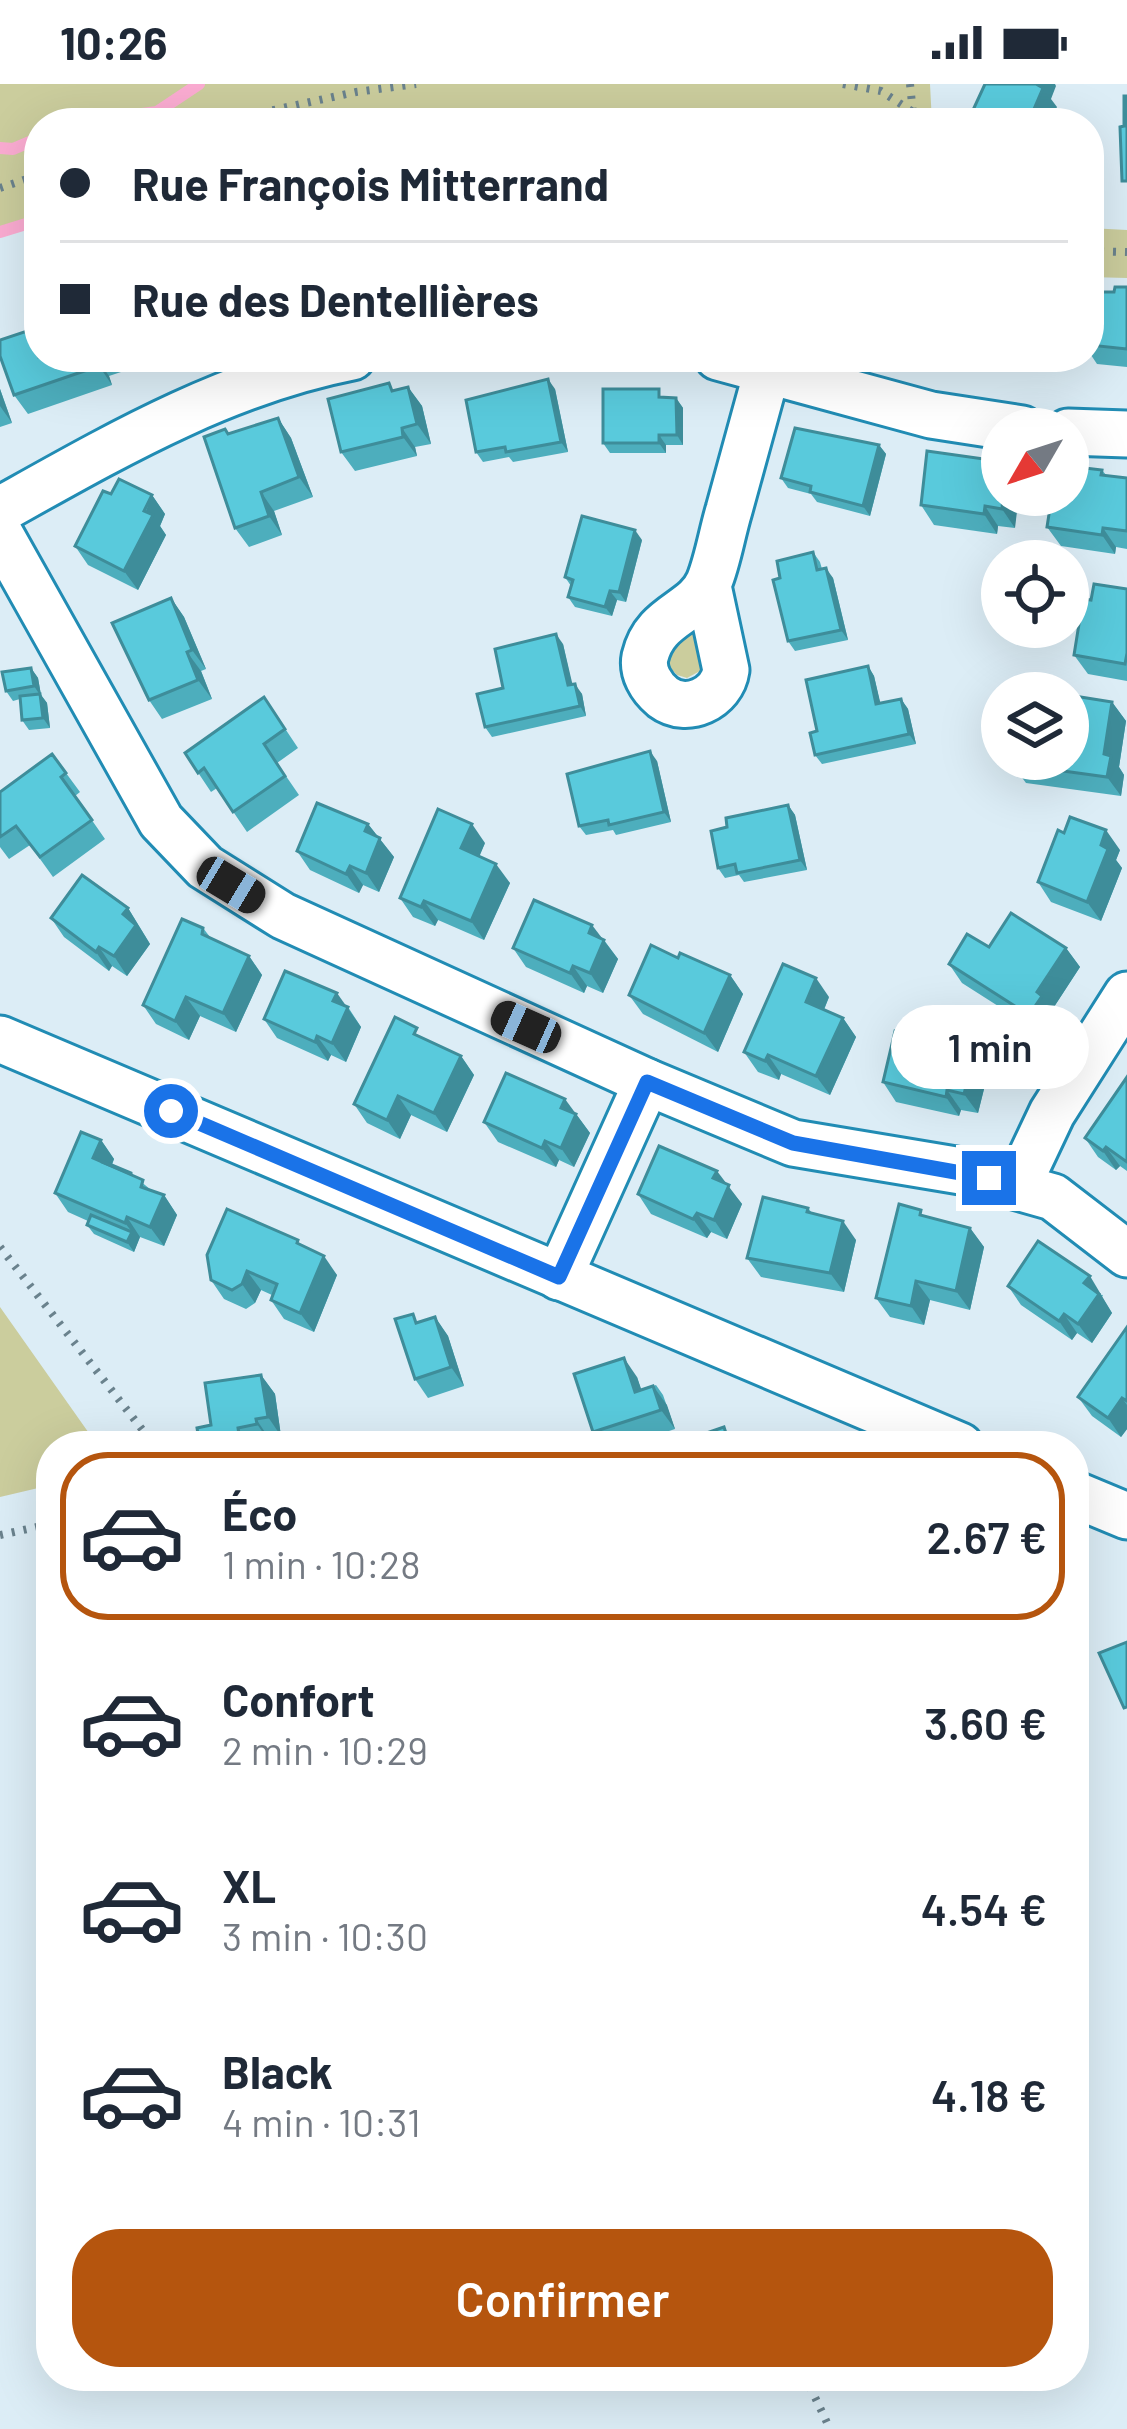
<!DOCTYPE html>
<html lang="fr">
<meta charset="utf-8">
<style>
:root{--surface:#fff;--page:#f6f6f7;--text:#1f2937;--muted:#747a83;--line:#e0e1e3;--accent:#b5550e}
body{margin:0;font-family:Barlow,sans-serif;background:var(--page);color:var(--text);height:100vh;display:flex;flex-direction:column;font-size:45px;white-space:nowrap}
*{box-sizing:border-box;margin:0}
p{font-size:39px;color:var(--muted)}
.icon{flex:none;width:66px;height:66px;fill:none;stroke:currentColor;stroke-width:2;stroke-linecap:round;stroke-linejoin:round}
.map{position:relative;flex:1;overflow:hidden}
.panel{position:absolute;left:36px;top:1347px;width:1053px;height:960px;display:flex;flex-direction:column;background:var(--surface);border-radius:48px;box-shadow:0 12px 48px #0002}
.panel>*{flex:none}
.top-card{position:absolute;left:24px;top:24px;width:1080px;height:264px;border-radius:48px;box-shadow:0 12px 48px #0002;display:grid;align-content:center;height:264px;padding:0 36px;background:var(--surface)}
.needle{width:78px;rotate:231deg}
.fabs{position:absolute;left:981px;top:324px;display:grid;gap:24px}
.fabs a{display:grid;place-items:center;width:108px;height:108px;border-radius:50%;background:var(--surface);box-shadow:0 12px 48px #0002;font-size:60px}
.end{position:absolute;width:54px;height:54px;margin:-27px;border:15px solid #1a73e8;background:#fff;box-shadow:0 0 0 6px #fff}
.from{border-radius:50%}
.bubble{position:absolute;height:84px;border-radius:42px;background:var(--surface);box-shadow:0 12px 48px #0002;font-size:39px;font-weight:600;line-height:84px;text-align:center}
.car{position:absolute;width:36px;height:72px;margin:-36px -18px;border-radius:15px;box-shadow:0 0 9px 3px #0007;background:linear-gradient(#222 24%,#8ab4d8 0 40%,#222 0 76%,#8ab4d8 0 86%,#222 0)}
.top-card b{display:flex;align-items:center;gap:42px;height:114px;font-size:45px}
.top-card b+b{border-top:3px solid var(--line)}
.top-card i{width:30px;height:30px;background:var(--text)}
ul{padding:21px 0 0;list-style:none}
li{display:flex;align-items:center;gap:36px;height:168px;margin:0 24px 18px;padding:0 12px;border:6px solid transparent;border-radius:48px}
li div{flex:1}
li b{display:block;font-size:45px}
li em{font-style:normal;font-weight:600}
li.current{border-color:var(--accent)}
li>.icon{width:108px;height:108px;stroke-width:1.5}
.button{display:flex;gap:24px;margin-top:auto;padding:24px 36px}
.button a{flex:1;height:138px;border-radius:48px;background:var(--accent);color:#fff;font-size:48px;font-weight:600;line-height:138px;text-align:center}
.status{display:flex;justify-content:space-between;align-items:center;height:84px;padding:0 60px;background:var(--surface);direction:ltr}
.status svg{height:33px;fill:currentColor}
.map>svg:first-child{display:block}
</style>
<div class="status"><b>10:26</b><svg viewBox="0 0 49 12"><path d="M0 12V9h3v3zM5 12V6h3v6zM10 12V3h3v9zM15 12V0h3v12zM26 1h20v11H26zM47 4h2v5h-2z"/></svg></div>
<div class="map">
<svg width="1127" height="2345" viewBox="0 0 1127 2345">
<rect width="100%" height="100%" fill="#dcedf6"/>
<!-- green -->
<g fill="#cbcd9d">
<path d="M0,0H930L932,39H39V141L0,152Z"/>
<path d="M1089,144L1127,146V194L1089,193Z"/>
<path d="M686,533L704,567L700,587L687,594L677,591L664,577Z"/>
<path d="M0,1223L98,1362H51V1401L0,1413Z"/>
</g>
<g fill="none" stroke-linecap="round" stroke-linejoin="round">
<!-- stream -->
<g stroke="#fbacd2" stroke-width="12">
<path d="M75,39L157,28L199,0"/>
<path d="M0,64L13,65L39,54"/>
<path d="M0,148L39,136"/>
</g>
<defs>
<g id="minor">
<path d="M718,273L931,331L1022,345"/>
<path d="M1068,348L1127,350"/>
<path d="M0,426C113,363 224,298 352,273"/>
<path d="M0,450L161,737L205,783L283,832L647,998L793,1059L961,1087L1053,1113L1127,1170"/>
<path d="M708,502L726,586C722,614 687,631 663,613C651,603 642,588 645,573C655,530 695,530 709,498C718,476 722,449 729,426C742,379 755,331 768,284"/>
<path d="M0,955L960,1362"/>
<path d="M1018,1101L1052,1029L1127,911"/>
<path d="M559,1193L647,998"/>
<path d="M1074,1410L1127,1432"/>
</g>
</defs>
<!-- minor casing -->
<use href="#minor" stroke="#218cb4" stroke-width="51"/>
<!-- path -->
<g stroke="#6a828d" stroke-width="8" stroke-dasharray="3 9" stroke-linecap="butt">
<path d="M843,0L881,7L913,28"/>
<path d="M910,0L914,39"/>
<path d="M214,39L356,8L416,0"/>
<path d="M0,104L39,91"/>
<path d="M1089,167L1127,168"/>
<path d="M0,1163L155,1362"/>
<path d="M0,1451L51,1440"/>
<path d="M805,2292L830,2345"/>
</g>
<!-- minor -->
<use href="#minor" stroke="#fff" stroke-width="45"/>
</g>
<!-- wall -->
<g fill="#4daebd">
<path d="M1127,203V283L1097,280L1089,268V208H1114Z"/>
<path d="M39,273H119L124,287L109,292L112,301L28,330L14,311Z"/>
<path d="M408,303L422,322L431,360L415,363L417,372L355,387L341,368L394,306Z"/>
<path d="M0,305L12,339L0,343Z"/>
<path d="M555,305L568,368L513,378L509,373L483,378L476,368Z"/>
<path d="M665,313L676,314L683,324V361H666V369H610L603,359Z"/>
<path d="M278,334L291,354L313,413L274,427L282,451L249,463L235,444L229,350Z"/>
<path d="M879,361L886,370L870,432L817,418L811,410L788,404L781,394Z"/>
<path d="M991,376L1015,444L998,442L997,450L934,441L921,421Z"/>
<path d="M1102,386L1106,391L1127,394V465L1116,463L1115,470L1061,462L1047,443Z"/>
<path d="M111,410L152,411L165,430L160,442L166,451L138,506L88,481L75,462Z"/>
<path d="M642,456L626,518L617,516L612,532L575,523L568,513L571,502L565,493Z"/>
<path d="M813,468L820,478L822,485L833,494L848,556L795,567L788,557L780,494Z"/>
<path d="M1127,505V597L1088,590L1074,571Z"/>
<path d="M171,514L184,533L206,585L201,587L212,615L162,635L149,616Z"/>
<path d="M563,560L572,601L582,610L586,632L492,653L485,643L503,604Z"/>
<path d="M868,582L874,592L880,619L901,615L908,625L916,660L822,680L815,671L817,647Z"/>
<path d="M31,584L38,594L41,611L47,619L50,644L29,646L22,636L20,615L13,617L6,607Z"/>
<path d="M264,613L298,664L277,679L299,711L247,748L217,704L211,708L185,669Z"/>
<path d="M1112,618L1126,637L1119,683L1124,691L1121,712L1026,699L1012,680Z"/>
<path d="M52,670L80,708L75,712L105,755L53,793L30,761L9,775L0,763V708Z"/>
<path d="M657,677L671,738L616,751L613,746L586,751L579,742Z"/>
<path d="M788,721L795,731L807,786L744,798L739,791L725,794L718,784L727,743Z"/>
<path d="M368,740L394,773L379,808L363,801L359,809L310,786L297,767Z"/>
<path d="M485,759L479,772L510,799L484,856L438,836L435,842L413,833L400,814Z"/>
<path d="M1120,766L1116,776L1122,784L1101,837L1051,818L1038,798Z"/>
<path d="M128,824L150,860L127,892L112,882L109,887L64,853L51,834Z"/>
<path d="M203,844L210,853L249,872L262,891L236,948L200,932L189,956L156,940L143,921Z"/>
<path d="M604,856L618,875L603,909L587,902L584,909L526,883L513,864Z"/>
<path d="M989,863L1066,864L1080,883L1052,926L1055,931L1042,950L962,899L949,880Z"/>
<path d="M730,891L743,910L718,968L643,930L629,911Z"/>
<path d="M829,913L824,926L843,934L856,953L830,1011L781,990L779,996L758,988L744,968Z"/>
<path d="M348,923L361,943L346,978L331,971L328,977L277,954L264,935Z"/>
<path d="M424,955L461,972L474,991L447,1048L411,1031L400,1055L367,1039L354,1020Z"/>
<path d="M958,961L966,973L987,993L978,1029L961,1026L959,1032L896,1018L883,998Z"/>
<path d="M1127,993V1087L1120,1082L1116,1086L1098,1073L1085,1054Z"/>
<path d="M576,1030L590,1049L574,1083L559,1076L556,1083L498,1058L484,1038Z"/>
<path d="M101,1056L114,1075L112,1081L133,1091L151,1106L164,1111L177,1131L164,1162L140,1153L134,1168L94,1150L87,1141L88,1137L68,1128L55,1109Z"/>
<path d="M725,1099L742,1120L727,1155L711,1148L707,1154L651,1130L638,1110Z"/>
<path d="M808,1124L812,1129L856,1156L844,1208L761,1193L747,1174Z"/>
<path d="M926,1132L970,1144L984,1163L970,1226L930,1216L924,1241L890,1233L876,1214Z"/>
<path d="M302,1162L337,1191L314,1248L284,1235L271,1216L272,1211L261,1206L255,1219L246,1225L224,1215L211,1196Z"/>
<path d="M1008,1202L1103,1211L1102,1213L1112,1229L1092,1259L1077,1249L1072,1256L1021,1221Z"/>
<path d="M435,1233L448,1252L464,1302L428,1314L415,1295L419,1238Z"/>
<path d="M1127,1243V1345L1121,1353L1092,1332L1078,1313Z"/>
<path d="M261,1291L275,1310L281,1352L269,1354L270,1359L257,1362H200L211,1341Z"/>
<path d="M637,1293L641,1306L656,1301L663,1311L675,1345L624,1362H603L593,1348Z"/>
</g>
<!-- shaded-wall -->
<g fill="#3e8d9a">
<path d="M1036,0H1055L1056,2L1051,15L1057,23L1050,39H1028Z"/>
<path d="M96,273L109,292L112,301L99,282Z"/>
<path d="M548,295L555,305L568,368L561,358Z"/>
<path d="M408,303L422,322L431,360L417,340Z"/>
<path d="M0,305L12,339L0,322Z"/>
<path d="M676,314L683,324V361L677,351Z"/>
<path d="M278,334L291,354L313,413L299,393Z"/>
<path d="M402,344L415,363L417,372L403,353Z"/>
<path d="M659,351L666,361V369L659,359Z"/>
<path d="M879,361L886,370L870,432L863,422Z"/>
<path d="M261,408L274,427L282,451L269,432Z"/>
<path d="M152,411L165,430L160,442L166,451L138,506L124,487Z"/>
<path d="M1003,411H1019L1015,444L1002,425Z"/>
<path d="M985,422L998,442L997,450L984,430Z"/>
<path d="M1103,444L1116,463L1115,470L1102,451Z"/>
<path d="M635,446L642,456L626,518L619,508Z"/>
<path d="M826,484L833,494L848,556L841,546Z"/>
<path d="M610,507L617,516L612,532L605,523Z"/>
<path d="M171,514L184,533L206,585L192,566Z"/>
<path d="M556,550L563,560L575,611L568,601Z"/>
<path d="M187,568L201,587L212,615L198,596Z"/>
<path d="M868,582L874,592L883,630L876,620Z"/>
<path d="M31,584L38,594L41,611L47,619L50,644L43,634L40,611L34,602Z"/>
<path d="M575,600L582,610L586,632L580,622Z"/>
<path d="M901,615L908,625L916,660L909,650Z"/>
<path d="M1112,618L1126,637L1119,683L1124,691L1121,712L1107,693L1104,670Z"/>
<path d="M650,667L657,677L671,738L664,728Z"/>
<path d="M788,721L795,731L807,786L800,776Z"/>
<path d="M368,740L394,773L379,808L366,789L365,747Z"/>
<path d="M472,740L485,759L475,783L461,764Z"/>
<path d="M1106,746L1120,766L1116,776L1122,784L1101,837L1087,818L1101,761Z"/>
<path d="M496,780L510,799L484,856L471,837Z"/>
<path d="M350,782L363,801L359,809L346,790Z"/>
<path d="M424,817L438,836L435,842L421,823Z"/>
<path d="M128,824L150,860L127,892L114,872L123,830Z"/>
<path d="M592,841L618,875L603,909L590,889L589,849Z"/>
<path d="M99,863L112,882L109,887L96,868Z"/>
<path d="M1066,864L1080,883L1052,926L1055,931L1042,950L1029,931L1037,908Z"/>
<path d="M249,872L262,891L236,948L223,929Z"/>
<path d="M573,882L587,902L584,909L570,889Z"/>
<path d="M730,891L743,910L718,968L704,949Z"/>
<path d="M816,894L829,913L819,937L806,918Z"/>
<path d="M337,909L361,943L346,978L332,959L333,917Z"/>
<path d="M186,913L200,932L189,956L175,937Z"/>
<path d="M843,934L856,953L830,1011L816,992Z"/>
<path d="M317,952L331,971L328,977L315,958Z"/>
<path d="M958,961L971,980L973,974L987,993L978,1029L964,1010L956,970Z"/>
<path d="M768,971L781,990L779,996L765,977Z"/>
<path d="M461,972L474,991L447,1048L434,1029Z"/>
<path d="M947,1006L961,1026L959,1032L946,1013Z"/>
<path d="M398,1012L411,1031L400,1055L387,1036Z"/>
<path d="M565,1015L590,1049L574,1083L561,1064V1024Z"/>
<path d="M101,1056L114,1075L109,1087L93,1074Z"/>
<path d="M545,1057L559,1076L556,1083L542,1064Z"/>
<path d="M1106,1063L1120,1082L1116,1086L1103,1067Z"/>
<path d="M717,1087L742,1120L727,1155L714,1136L713,1094Z"/>
<path d="M164,1111L177,1131L164,1162L150,1143Z"/>
<path d="M697,1129L711,1148L707,1154L693,1135Z"/>
<path d="M127,1133L140,1153L134,1168L127,1158L132,1148L125,1139Z"/>
<path d="M843,1137L856,1156L844,1208L830,1189Z"/>
<path d="M970,1144L984,1163L970,1226L956,1207Z"/>
<path d="M324,1172L337,1191L314,1248L300,1229Z"/>
<path d="M247,1187L261,1206L255,1219L242,1200Z"/>
<path d="M1090,1192L1112,1229L1092,1259L1078,1240L1084,1199Z"/>
<path d="M916,1197L930,1216L924,1241L911,1222Z"/>
<path d="M1064,1230L1077,1249L1072,1256L1059,1237Z"/>
<path d="M435,1233L448,1252L464,1302L451,1283Z"/>
<path d="M624,1274L637,1293L645,1316L635,1308Z"/>
<path d="M261,1291L275,1310L281,1352L268,1333Z"/>
<path d="M653,1302L667,1321L675,1345L661,1326Z"/>
<path d="M1122,1314L1127,1321V1345L1121,1353L1108,1334Z"/>
<path d="M256,1335L269,1354L270,1359L257,1340Z"/>
<path d="M238,1344L251,1362H244L240,1357Z"/>
</g>
<!-- building -->
<g fill="#59cadc" stroke="#3e8d9a" stroke-width="3">
<path d="M985,0H1036L1043,4L1028,39H967Z"/>
<path d="M1124,12H1127V97H1122L1120,43L1124,42Z"/>
<path d="M1115,203H1127V265L1089,261V208H1114Z"/>
<path d="M39,243V273H96L99,282L14,311L0,272V256Z"/>
<path d="M548,295L561,358L506,368L505,363L476,368L466,316Z"/>
<path d="M389,299L392,307L408,303L417,340L402,344L403,353L341,368L328,315Z"/>
<path d="M603,305H659V313L676,314L677,351H659V359H603Z"/>
<path d="M278,334L299,393L261,408L269,432L235,444L204,353L225,345L228,350Z"/>
<path d="M795,344L879,361L863,422L810,408L811,402L781,394Z"/>
<path d="M927,367L991,376L990,384L1002,385L1003,411L1002,425L985,422L984,430L921,421Z"/>
<path d="M1068,382L1102,386L1101,391L1127,394V447L1103,444L1102,451L1047,443L1052,411H1068Z"/>
<path d="M119,395L152,411L144,427L153,431L124,487L75,462L103,407L111,410Z"/>
<path d="M582,432L635,446L619,508L610,507L605,523L568,513L573,496L565,493Z"/>
<path d="M813,468L817,486L826,484L841,546L788,557L773,496L780,494L777,477Z"/>
<path d="M1094,500L1127,505V569L1125,580L1074,571L1083,515L1091,516Z"/>
<path d="M171,514L192,566L187,568L198,596L149,616L112,539Z"/>
<path d="M556,550L568,601L575,600L580,622L485,643L477,610L503,604L495,565Z"/>
<path d="M868,582L876,620L901,615L909,650L815,671L810,649L817,647L806,596Z"/>
<path d="M31,584L34,602L6,607L2,588Z"/>
<path d="M40,610L43,634L22,636L20,612Z"/>
<path d="M1068,611L1112,618L1104,670L1111,672L1107,693L1012,680L1013,675H1068Z"/>
<path d="M264,613L285,645L264,660L285,692L233,728L204,684L198,689L185,669Z"/>
<path d="M650,667L664,728L609,741L608,736L579,742L567,690Z"/>
<path d="M52,670L66,689L61,693L92,736L40,773L16,742L0,753V708Z"/>
<path d="M317,719L368,740L365,747L380,754L366,789L350,782L346,790L297,767Z"/>
<path d="M788,721L800,776L737,789L735,780L718,784L711,747L727,743L726,734Z"/>
<path d="M438,725L472,740L461,764L496,780L471,837L424,817L421,823L400,814Z"/>
<path d="M1070,733L1106,746L1101,761L1108,765L1087,818L1038,798L1058,746L1064,749Z"/>
<path d="M82,791L128,824L123,830L136,841L114,872L99,863L96,868L51,834Z"/>
<path d="M534,816L592,841L589,849L604,856L590,889L573,882L570,889L513,864Z"/>
<path d="M1011,829L1066,864L1037,908L1042,912L1029,931L949,880L967,850L989,863Z"/>
<path d="M182,835L203,844L202,850L249,872L223,929L186,913L175,937L143,921Z"/>
<path d="M651,861L678,874L680,869L730,891L704,949L629,911Z"/>
<path d="M783,880L816,894L806,918L843,934L816,992L768,971L765,977L744,968Z"/>
<path d="M285,887L337,909L333,917L348,923L332,959L317,952L315,958L264,935Z"/>
<path d="M395,933L417,944L414,950L461,972L434,1029L398,1012L387,1036L354,1020Z"/>
<path d="M895,947L958,961L956,970L973,974L964,1010L947,1006L946,1013L883,998Z"/>
<path d="M506,989L565,1015L561,1024L576,1030L561,1064L545,1057L542,1064L484,1038Z"/>
<path d="M1127,993V1078L1106,1063L1103,1067L1085,1054Z"/>
<path d="M81,1048L101,1056L93,1074L143,1096L141,1103L164,1111L150,1143L127,1133L125,1139L55,1109Z"/>
<path d="M659,1062L717,1087L713,1094L729,1101L714,1136L697,1129L693,1135L638,1110Z"/>
<path d="M102,1077L131,1089V1090L102,1078Z"/>
<path d="M763,1113L808,1124L807,1128L843,1137L830,1189L747,1174Z"/>
<path d="M899,1120L921,1126L920,1131L970,1144L956,1207L916,1197L911,1222L876,1214Z"/>
<path d="M227,1125L298,1156L297,1159L324,1172L300,1229L271,1216L277,1200L247,1187L242,1200L232,1206L211,1196L207,1171Z"/>
<path d="M91,1131L132,1148L127,1158L87,1141Z"/>
<path d="M1038,1157L1090,1192L1084,1199L1099,1210L1078,1240L1064,1230L1059,1237L1008,1202Z"/>
<path d="M413,1230L416,1239L435,1233L451,1283L415,1295L395,1235Z"/>
<path d="M1127,1243V1317L1122,1314L1108,1334L1078,1313Z"/>
<path d="M624,1274L635,1308L653,1302L661,1326L593,1348L574,1290Z"/>
<path d="M261,1291L268,1333L256,1335L257,1340L238,1344L240,1357L215,1362H200L197,1344L211,1341L205,1299Z"/>
<path d="M724,1343L730,1362H669Z"/>
<path d="M1127,1558V1623L1124,1624L1099,1569Z"/>
</g>
<g fill="none" stroke-linecap="round" stroke-linejoin="round">
<!-- route -->
<path stroke="#1a73e8" stroke-width="15" d="M171,1027L559,1193L647,998L793,1059L989,1094"/>
</g>
</svg>
<div class="fabs">
<a><svg class="needle" viewBox="-14 -14 28 28"><path d="M0-13l5 13h-10z" fill="#e53935"/><path d="M0 13l5-13h-10z" fill="#747a83"/></svg></a>
<a><svg class="icon" aria-label="locate" viewBox="0 0 24 24"><circle cx="12" cy="12" r="6"/><path d="M12 2v4M12 18v4M2 12h4M18 12h4"/></svg></a>
<a><svg class="icon" aria-label="layers" viewBox="0 0 24 24"><path d="M12 4l9 5-9 5-9-5zM3 14l9 5 9-5"/></svg></a>
</div>
<i class="end from" style="left:171px;top:1027px"></i>
<i class="end" style="left:989px;top:1094px"></i>
<div class="bubble" style="left:891px;top:921px;width:198px">1 min</div>
<i class="car" style="left:231px;top:801px;rotate:121deg"></i>
<i class="car" style="left:526px;top:943px;rotate:294deg"></i>
<div class="top-card">
<b><i class="from"></i>Rue François Mitterrand</b>
<b><i></i>Rue des Dentellières</b>
</div>
<section class="panel">
<ul>
<li class="current"><svg class="icon" aria-label="car" viewBox="0 0 24 24"><path d="M5 17H2v-5l4-1 3-4h7l3 4 3 1v5h-3M9 17h6M6 11h13"/><circle cx="7" cy="17" r="2"/><circle cx="17" cy="17" r="2"/></svg><div><b>Éco</b><p>1 min · 10:28</p></div><em>2.67 €</em></li>
<li><svg class="icon" aria-label="car" viewBox="0 0 24 24"><path d="M5 17H2v-5l4-1 3-4h7l3 4 3 1v5h-3M9 17h6M6 11h13"/><circle cx="7" cy="17" r="2"/><circle cx="17" cy="17" r="2"/></svg><div><b>Confort</b><p>2 min · 10:29</p></div><em>3.60 €</em></li>
<li><svg class="icon" aria-label="car" viewBox="0 0 24 24"><path d="M5 17H2v-5l4-1 3-4h7l3 4 3 1v5h-3M9 17h6M6 11h13"/><circle cx="7" cy="17" r="2"/><circle cx="17" cy="17" r="2"/></svg><div><b>XL</b><p>3 min · 10:30</p></div><em>4.54 €</em></li>
<li><svg class="icon" aria-label="car" viewBox="0 0 24 24"><path d="M5 17H2v-5l4-1 3-4h7l3 4 3 1v5h-3M9 17h6M6 11h13"/><circle cx="7" cy="17" r="2"/><circle cx="17" cy="17" r="2"/></svg><div><b>Black</b><p>4 min · 10:31</p></div><em>4.18 €</em></li>
</ul>
<div class="button"><a>Confirmer</a></div>
</section>
</div>
